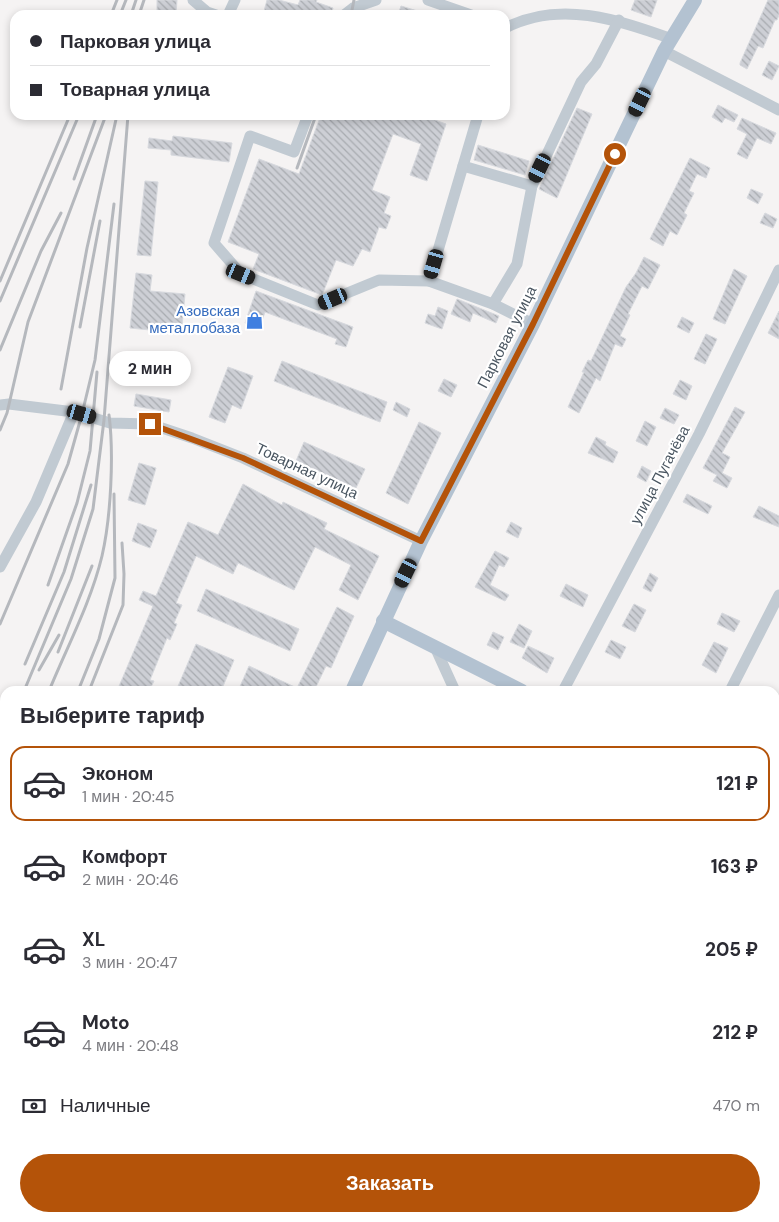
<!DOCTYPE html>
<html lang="ru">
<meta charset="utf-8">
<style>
:root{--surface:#fff;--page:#f2f2f3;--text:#2b2b33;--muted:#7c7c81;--line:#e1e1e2;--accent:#b45309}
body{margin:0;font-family:"DM Sans",sans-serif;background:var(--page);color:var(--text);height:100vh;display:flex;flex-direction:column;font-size:19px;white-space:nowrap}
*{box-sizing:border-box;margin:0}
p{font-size:16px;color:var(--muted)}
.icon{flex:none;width:28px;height:28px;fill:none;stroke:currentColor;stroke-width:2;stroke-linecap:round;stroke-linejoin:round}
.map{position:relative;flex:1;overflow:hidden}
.side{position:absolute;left:0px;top:686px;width:780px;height:536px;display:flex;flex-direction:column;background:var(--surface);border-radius:15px 15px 0 0;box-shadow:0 2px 8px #0003}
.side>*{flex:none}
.top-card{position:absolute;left:10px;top:10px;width:500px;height:110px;border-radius:15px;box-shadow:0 2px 8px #0003;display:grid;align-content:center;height:110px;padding:0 20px;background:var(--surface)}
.end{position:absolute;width:22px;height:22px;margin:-11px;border:6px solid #b45309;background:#fff;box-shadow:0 0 0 2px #fff}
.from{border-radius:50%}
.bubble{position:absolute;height:35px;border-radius:18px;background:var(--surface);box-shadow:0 2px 8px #0003;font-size:16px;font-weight:700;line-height:35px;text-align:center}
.car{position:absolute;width:15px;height:30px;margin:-15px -8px;border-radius:6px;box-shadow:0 0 4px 1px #0007;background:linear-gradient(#222 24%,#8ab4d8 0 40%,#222 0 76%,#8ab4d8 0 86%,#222 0)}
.top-card b{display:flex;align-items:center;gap:18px;height:48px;font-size:19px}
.top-card b+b{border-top:1px solid var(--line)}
.top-card i{width:12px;height:12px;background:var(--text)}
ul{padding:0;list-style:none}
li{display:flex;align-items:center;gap:15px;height:75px;margin:0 10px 8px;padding:0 10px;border:2px solid transparent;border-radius:15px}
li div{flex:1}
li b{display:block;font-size:19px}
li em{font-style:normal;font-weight:700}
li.active{border-color:var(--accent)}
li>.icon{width:45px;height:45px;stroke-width:1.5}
h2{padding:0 20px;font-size:22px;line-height:60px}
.pay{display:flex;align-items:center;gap:12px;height:55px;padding:0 20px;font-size:19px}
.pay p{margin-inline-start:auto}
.action{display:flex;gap:10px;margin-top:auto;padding:10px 20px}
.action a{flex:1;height:58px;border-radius:30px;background:var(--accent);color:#fff;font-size:20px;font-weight:700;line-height:58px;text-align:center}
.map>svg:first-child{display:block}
</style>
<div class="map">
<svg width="779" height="1222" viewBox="0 0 779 1222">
<defs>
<pattern id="building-back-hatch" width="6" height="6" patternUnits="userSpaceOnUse" patternTransform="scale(1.25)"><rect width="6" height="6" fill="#cdcfd5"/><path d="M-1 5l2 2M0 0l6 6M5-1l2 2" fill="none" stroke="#a8abb0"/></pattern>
</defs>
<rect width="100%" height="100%" fill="#f5f3f3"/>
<!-- education -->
<path fill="#e6e4e5" d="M775,1216L779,1218V1222H654L656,1218Z"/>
<!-- building -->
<g fill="url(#building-back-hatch)" stroke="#d7d9de">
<path d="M157,0H177L176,15H157Z"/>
<path d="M267,0H279L298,5L300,0H317L316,2L333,8L331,15H263Z"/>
<path d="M635,0H657L651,17L631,10Z"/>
<path d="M768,0H779V15L777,20H775L763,48L758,46L747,69L740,65V63Z"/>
<path d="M401,6L424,13L423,15H398Z"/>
<path d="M769,61L779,66L772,80L762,75Z"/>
<path d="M718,105L738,115L734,122L725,118L722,123L712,117Z"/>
<path d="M577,108L592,114L557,198L539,189Z"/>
<path d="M321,115H359L368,118L369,115H421L446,124L427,181L410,175L421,144L393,134L372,190L390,197L384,213L391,216L386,229L379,227L370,252L362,249L353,266L336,260L322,295L253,269L259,254L228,242L259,159L299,174Z"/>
<path d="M742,118L776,133L771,144L757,138L747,159L737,154L747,134L737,129Z"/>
<path d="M173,136L232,143L229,162L171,155V150L148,148L149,138L172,141Z"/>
<path d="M478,145L529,161L525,175L474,160Z"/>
<path d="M690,158L710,168L706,178L697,174L689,191L694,193L684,213L687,215L677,235L670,231L663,246L650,239Z"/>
<path d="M145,181L158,182L151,256L137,255Z"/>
<path d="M751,189L763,194L758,204L747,198Z"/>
<path d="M765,213L777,219L773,228L760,223Z"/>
<path d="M644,257L660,265L648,289L642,286L628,314L630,315L620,336L626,339L622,347L615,344L600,381L596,378L579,413L568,407L584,372H582L588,360L591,361L626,287L636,273Z"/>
<path d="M734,269L747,276L725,324L713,319Z"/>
<path d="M136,273L152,275L150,291L185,294L182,326L161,324L160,331L130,328Z"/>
<path d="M256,291L353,327L346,347L335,344L337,339L265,312L259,329L245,323Z"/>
<path d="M457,299L499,316L496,323L473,313L470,322L451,314Z"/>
<path d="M438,307L448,311L442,329L425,323L428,314L435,316Z"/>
<path d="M779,311V339L768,333Z"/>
<path d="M682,317L694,323L689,333L677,327Z"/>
<path d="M706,334L717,339L705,364L694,359Z"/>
<path d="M282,361L387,402L380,422L274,381Z"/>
<path d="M228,367L253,376L241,409L232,405L225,423L209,417Z"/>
<path d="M444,379L457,385L451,397L438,391Z"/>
<path d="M680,380L692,386L686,400L673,394Z"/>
<path d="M136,394L171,400L169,412L134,406Z"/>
<path d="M396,402L410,409L407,417L393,410Z"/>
<path d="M735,407L745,412L722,453L730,457L722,473L732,478L727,488L713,481L717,475L703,468Z"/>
<path d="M665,408L679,415L674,424L660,418Z"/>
<path d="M645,421L656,427L647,446L636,441Z"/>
<path d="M419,422L441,433L408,504L386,493Z"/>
<path d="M596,437L606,442L605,445L618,452L613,463L588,453Z"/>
<path d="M304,442L365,469L356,488L296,461Z"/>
<path d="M139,463L156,468L145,505L128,500Z"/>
<path d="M642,466L651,471L646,482L637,477Z"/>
<path d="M243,484L282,505L283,502L327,523L324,529L379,556L358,600L339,590L351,565L315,547L294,590L238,563L233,574L196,556L176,603L182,605L174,623L177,624L170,640L167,638L150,680L154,681L149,691H117L153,606L139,600L143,591L156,596L188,522L218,535Z"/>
<path d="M687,494L712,506L708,514L683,502Z"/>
<path d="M759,506L779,516V527L753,517Z"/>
<path d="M511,522L522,528L518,538L506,532Z"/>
<path d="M138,523L157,530L150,548L132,541Z"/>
<path d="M495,551L509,558L504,567L499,565L490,585L509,595L505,601L475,587Z"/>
<path d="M650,573L658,578L651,592L643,588Z"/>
<path d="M566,584L588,595L583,607L560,596Z"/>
<path d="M206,589L299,629L290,651L197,611Z"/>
<path d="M634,604L646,610L635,632L622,626Z"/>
<path d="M337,607L354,616L331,668L326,666L314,691H238L249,666L297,688Z"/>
<path d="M722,613L740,621L734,632L717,624Z"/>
<path d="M519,624L532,631L524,648L510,642Z"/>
<path d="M493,632L504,637L498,650L487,645Z"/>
<path d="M611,640L626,647L620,659L605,652Z"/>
<path d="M714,642L728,648L716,673L702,665Z"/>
<path d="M196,644L234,660L221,691H176Z"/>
<path d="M528,646L554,658L547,673L522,658Z"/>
</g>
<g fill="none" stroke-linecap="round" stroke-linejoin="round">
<!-- minor -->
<g stroke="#c1cad2" stroke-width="11">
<path d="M193,0L207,12L216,15"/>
<path d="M428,0L471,15"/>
<path d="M228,15L235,0"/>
<path d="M344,15L353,8L376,0"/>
<path d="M505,28C559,0 617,19 672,39"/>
<path d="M664,51L779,110"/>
<path d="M308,115L294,152L250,136L214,243L241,274L318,305L379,280L429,281L493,304L533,324"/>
<path d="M463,166L532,186"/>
<path d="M429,281L478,115"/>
<path d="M493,304L517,264L532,186L581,82L596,64L619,20"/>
<path d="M0,405L9,404L74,412L110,423L150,424L192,438L243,458L421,541"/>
<path d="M0,567L36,502L74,412"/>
<path d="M435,647L455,691"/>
<path d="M563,691L699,434L779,270"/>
<path d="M730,691L779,595"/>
<path d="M775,932L779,924"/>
<path d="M0,967L5,955"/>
<path d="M0,997L5,999"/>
<path d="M775,1200L779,1202"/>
<path d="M323,1218V1222"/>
<path d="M499,1218V1222"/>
<path d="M633,1222L635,1218"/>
</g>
<!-- major -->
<g stroke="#b3c2d1" stroke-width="14">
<path d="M383,621L522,691"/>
<path d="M352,691L421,541L533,324L664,51L695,0"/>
<path d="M775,818L779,820"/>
<path d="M84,1222L87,1218"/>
</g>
<!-- rail -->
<g stroke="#b5b8bd" stroke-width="3">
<path d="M111,15L117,0"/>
<path d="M120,15L126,0"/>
<path d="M131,15L136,0"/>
<path d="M139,15L144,0"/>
<path d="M351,15L354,0"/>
<path d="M297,168L316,115"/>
<path d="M74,179L97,115"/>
<path d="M0,281L70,115"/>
<path d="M0,301L79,115"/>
<path d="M80,327L100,221"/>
<path d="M0,350L41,251L61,213"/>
<path d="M61,389L87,248L117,115"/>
<path d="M0,430L7,413L28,322L106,115"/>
<path d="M48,585L77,503L90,451L97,372"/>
<path d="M0,624L68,464L82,414L95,360L114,204"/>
<path d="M58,652L92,566"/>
<path d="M25,664L64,572L91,485"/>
<path d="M39,670L59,635"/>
<path d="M24,691L71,579L93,509L104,420L128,115"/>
<path d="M49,691C67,647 91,602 102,556C111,517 114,454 109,415"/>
<path d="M78,691L99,639L115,578L114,494"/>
<path d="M89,691L123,605L124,574L122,543"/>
<path d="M0,750L5,738"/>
<path d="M0,780L5,769"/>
<path d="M0,815L5,803"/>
<path d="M0,839L5,827"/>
</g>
</g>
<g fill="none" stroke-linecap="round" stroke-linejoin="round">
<!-- route -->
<path stroke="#b45309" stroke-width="6" d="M150,424L243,458L421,541L533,324L615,154"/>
</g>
<!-- icons -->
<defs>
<symbol id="shop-bare" viewBox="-9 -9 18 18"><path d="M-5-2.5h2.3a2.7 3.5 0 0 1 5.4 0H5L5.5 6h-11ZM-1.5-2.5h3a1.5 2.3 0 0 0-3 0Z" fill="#3f7fe0" stroke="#fff" stroke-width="2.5" paint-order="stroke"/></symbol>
</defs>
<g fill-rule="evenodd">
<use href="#shop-bare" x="242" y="308" width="25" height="25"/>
</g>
<g text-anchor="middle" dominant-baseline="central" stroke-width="4.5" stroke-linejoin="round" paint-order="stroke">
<!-- shop labels -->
<g font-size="15" fill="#366cbe" stroke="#fff" text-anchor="end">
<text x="240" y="311">Азовская<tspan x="240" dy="17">металлобаза</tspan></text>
</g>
<!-- street labels -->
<g font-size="15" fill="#4a5661" stroke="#fff">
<text transform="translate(507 337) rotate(-63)">Парковая улица</text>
<text transform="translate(307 471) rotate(25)">Товарная улица</text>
<text transform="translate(660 475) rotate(-62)">улица Пугачёва</text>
</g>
</g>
</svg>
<i class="end from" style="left:615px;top:154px"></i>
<i class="end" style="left:150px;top:424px"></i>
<div class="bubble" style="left:109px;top:351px;width:82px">2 мин</div>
<i class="car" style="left:640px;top:102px;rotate:206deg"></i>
<i class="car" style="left:540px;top:168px;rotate:206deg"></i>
<i class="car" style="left:434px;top:264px;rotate:196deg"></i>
<i class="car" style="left:241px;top:274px;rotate:112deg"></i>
<i class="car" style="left:333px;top:299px;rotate:247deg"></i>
<i class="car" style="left:82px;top:414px;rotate:106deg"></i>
<i class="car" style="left:406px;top:573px;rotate:206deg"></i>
<div class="top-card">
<b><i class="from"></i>Парковая улица</b>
<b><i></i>Товарная улица</b>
</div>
<section class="side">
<h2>Выберите тариф</h2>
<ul>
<li class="active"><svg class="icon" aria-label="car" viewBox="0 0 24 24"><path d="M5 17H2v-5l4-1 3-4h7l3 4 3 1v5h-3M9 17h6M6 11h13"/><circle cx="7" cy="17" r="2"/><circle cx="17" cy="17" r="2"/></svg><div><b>Эконом</b><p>1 мин · 20:45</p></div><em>121 ₽</em></li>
<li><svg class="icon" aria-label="car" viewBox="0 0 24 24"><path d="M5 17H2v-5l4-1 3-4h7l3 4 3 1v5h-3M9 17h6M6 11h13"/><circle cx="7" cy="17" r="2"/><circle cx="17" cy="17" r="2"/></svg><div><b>Комфорт</b><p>2 мин · 20:46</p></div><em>163 ₽</em></li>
<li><svg class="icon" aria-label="car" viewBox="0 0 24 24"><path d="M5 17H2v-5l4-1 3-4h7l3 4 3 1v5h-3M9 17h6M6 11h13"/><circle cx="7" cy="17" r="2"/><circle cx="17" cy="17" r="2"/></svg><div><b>XL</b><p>3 мин · 20:47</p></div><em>205 ₽</em></li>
<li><svg class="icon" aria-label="car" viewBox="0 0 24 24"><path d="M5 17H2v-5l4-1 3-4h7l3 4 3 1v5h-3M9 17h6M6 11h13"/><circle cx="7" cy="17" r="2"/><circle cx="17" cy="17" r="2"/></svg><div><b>Moto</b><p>4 мин · 20:48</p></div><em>212 ₽</em></li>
</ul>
<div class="pay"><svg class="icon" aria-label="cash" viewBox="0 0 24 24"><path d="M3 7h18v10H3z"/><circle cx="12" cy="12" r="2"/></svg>Наличные<p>470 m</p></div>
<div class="action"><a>Заказать</a></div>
</section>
</div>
